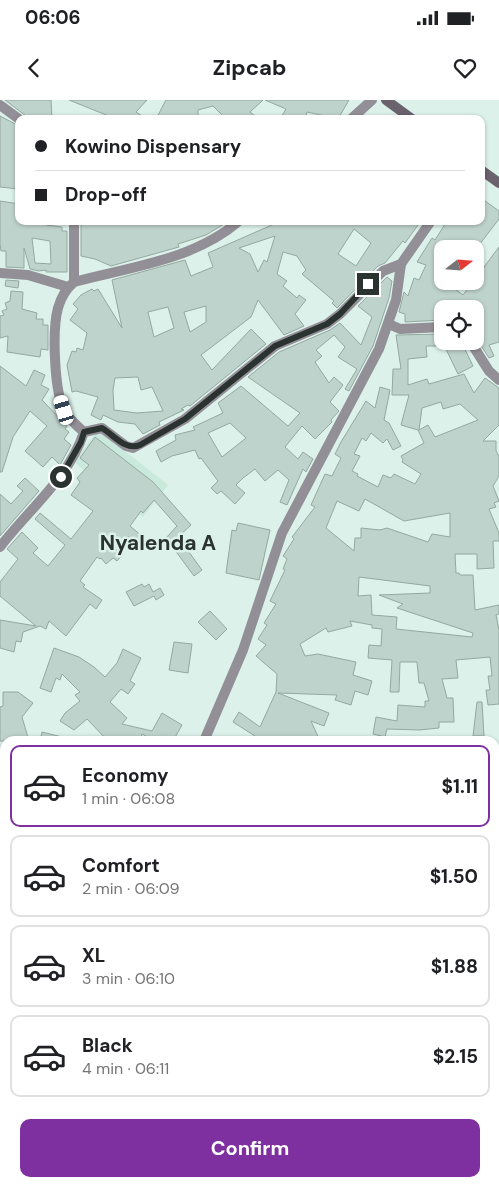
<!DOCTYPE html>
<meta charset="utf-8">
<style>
:root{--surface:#fff;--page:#f6f6f6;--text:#202124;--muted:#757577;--line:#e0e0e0;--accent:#7f30a0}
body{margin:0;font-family:"DM Sans",sans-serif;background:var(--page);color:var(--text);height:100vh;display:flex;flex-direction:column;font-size:19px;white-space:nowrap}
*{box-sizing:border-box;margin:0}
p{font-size:16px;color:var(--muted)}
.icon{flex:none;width:28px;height:28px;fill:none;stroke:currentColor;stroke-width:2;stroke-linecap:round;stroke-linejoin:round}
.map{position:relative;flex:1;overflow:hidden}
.details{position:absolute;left:0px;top:636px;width:500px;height:451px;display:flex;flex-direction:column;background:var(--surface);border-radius:15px 15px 0 0;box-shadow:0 1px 4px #0004}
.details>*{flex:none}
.guide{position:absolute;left:15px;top:15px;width:470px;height:110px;border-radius:10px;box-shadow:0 1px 4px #0004;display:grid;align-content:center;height:110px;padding:0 20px;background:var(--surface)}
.needle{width:32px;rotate:73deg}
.fabs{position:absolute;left:434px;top:140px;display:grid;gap:10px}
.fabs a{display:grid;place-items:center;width:50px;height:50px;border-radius:10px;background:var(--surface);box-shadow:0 1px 4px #0004;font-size:25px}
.end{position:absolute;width:22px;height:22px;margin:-11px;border:6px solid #2b3330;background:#fff;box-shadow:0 0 0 2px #fff}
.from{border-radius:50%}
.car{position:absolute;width:15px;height:30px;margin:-15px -8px;border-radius:6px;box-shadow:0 0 4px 1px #0007;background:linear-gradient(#fff 24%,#345 0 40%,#fff 0 76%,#345 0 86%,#fff 0)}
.guide b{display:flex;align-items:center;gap:18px;height:48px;font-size:19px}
.guide b+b{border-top:1px solid var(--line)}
.guide i{width:12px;height:12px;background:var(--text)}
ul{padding:9px 0 0;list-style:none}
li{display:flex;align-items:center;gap:15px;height:82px;margin:0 10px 8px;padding:0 10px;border:2px solid var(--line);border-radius:10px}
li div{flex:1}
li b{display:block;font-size:19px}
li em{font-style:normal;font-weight:700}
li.current{border-color:var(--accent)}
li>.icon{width:45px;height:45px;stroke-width:1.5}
.primary-button{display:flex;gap:10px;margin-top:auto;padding:10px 20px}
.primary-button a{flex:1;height:58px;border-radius:10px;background:var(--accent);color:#fff;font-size:20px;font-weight:700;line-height:58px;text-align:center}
.status{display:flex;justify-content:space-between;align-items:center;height:35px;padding:0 25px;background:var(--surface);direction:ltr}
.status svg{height:14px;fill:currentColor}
header{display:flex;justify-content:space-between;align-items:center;height:65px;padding:0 20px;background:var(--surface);font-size:22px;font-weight:700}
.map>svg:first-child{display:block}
</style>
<div class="status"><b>06:06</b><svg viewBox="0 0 49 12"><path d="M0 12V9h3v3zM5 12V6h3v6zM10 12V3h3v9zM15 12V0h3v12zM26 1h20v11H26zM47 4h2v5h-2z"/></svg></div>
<header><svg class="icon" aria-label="back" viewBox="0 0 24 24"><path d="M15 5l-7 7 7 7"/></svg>Zipcab<svg class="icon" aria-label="heart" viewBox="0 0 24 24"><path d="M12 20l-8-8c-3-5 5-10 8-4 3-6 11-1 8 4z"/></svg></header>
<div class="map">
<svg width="499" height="1087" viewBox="0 0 499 1087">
<rect width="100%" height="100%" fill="#dbf1e9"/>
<!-- built -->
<path fill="#cae9dd" d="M98,330L168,385L143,417L74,362Z"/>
<!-- building -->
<g fill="#bed3cb" stroke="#94a8a0" fill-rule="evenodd">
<path d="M5,0H51L52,19H30Z"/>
<path d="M69,0H147L136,12L147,19H116Z"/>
<path d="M166,0H263L250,12L259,19H235L232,16L226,19L213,6L198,10V19H156Z"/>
<path d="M265,0H349L338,19L307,12L305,19H280L286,9Z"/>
<path d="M0,16L19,26V89L0,87Z"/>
<path d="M481,98L499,111V119L476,149H442V181H455L451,186L463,195L499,147V242L489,245L494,256L489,258L475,236V230L478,226L475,209H442V220L405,222V214L399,212L404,192L408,196L414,178L419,180L426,165L417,162L432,138L435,140L447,121H481Z"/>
<path d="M0,101L19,104V121H47L46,125L62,127V131H67V172H46V170L39,171L30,169L24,148V168L6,167V151H1L0,144ZM32,138L50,141L51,164L35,163Z"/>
<path d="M81,121H223L224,124L206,135L178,144L179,147L111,166L95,159L81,156Z"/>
<path d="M281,121H421L405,143L403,141L385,163L378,166L337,208L332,203L334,201L302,174L306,170L297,156L283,152L277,174L287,181L283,186L297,198L299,195L306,200L295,214L304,226L284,235L258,200L251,217L201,255L212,270L251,229L266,244L190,306L188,305L181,309L184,310L159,322L160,325L143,334L135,324L118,322L103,315L101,320L91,315L98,297L76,291L72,292L67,265L72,251L76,252L77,248L83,250L87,233L70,220L78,209L73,204L81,195L92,189L94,191L98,189L122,228L112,180L185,160L191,176L213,167L208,153ZM354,129L371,143L356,166L338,154ZM275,136L267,162L264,160L258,172L250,154L239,148ZM206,206V222L190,232L184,212ZM168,207L174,228L154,237L148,212ZM138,277L141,290L152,287L163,311L137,313L114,310L113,290L115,278Z"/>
<path d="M387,177L392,181L389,198L373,246L349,291L345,289L357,269L338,257L345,247L334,235L316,250L322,256L315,262L329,283L334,277L343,285L330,302L339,311L331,320L332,322L315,339L302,326L285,347L298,359L303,352L313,359L306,372L303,369L287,405L280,402L289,380L278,370L265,381L255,369L243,378L236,385L245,393L235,404L221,391L217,394L211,388L218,381L201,358L199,359L195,350L172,356L161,362L156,351L176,340L175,335L195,330L193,327L223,313L218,303L241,286L288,326L300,313L248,277L279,252L330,230L340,223L361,245L372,217L358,206ZM230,323L246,338L222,357L208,333Z"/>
<path d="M6,180L19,181L18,188L5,186Z"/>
<path d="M11,191L23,192L22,209L37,213L36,219H43V225H48V250L41,249L40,257L7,252L8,236L0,238V216L4,215L2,211L7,209L5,203L10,201Z"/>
<path d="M442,234V241H461L473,266L458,274L442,241V246H426L427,257L408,259V285L427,279L429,284L464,274L474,293L485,278L499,288V325L483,341H496V351L499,356V376L493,386L499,401L494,403L496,407L489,409L499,433V441H493L494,468L477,469V454H455L456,473H459L460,475H473L475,510L499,505V514L496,515L499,530V604L488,605L486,590H490L488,576H492L490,557L456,560L458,578L442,579L447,598H453L454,622H439V628L419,630L387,629L385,637L373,634L376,617L397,621L398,605L425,607V601H429L424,583H419L417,562H400L399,592H390L392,560L368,558L369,545L381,546L382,529L372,528V525L350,521L352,526L328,532L326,528L300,544L305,556L318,554L356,562L353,575L372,581L368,595L355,591L351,605L335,600L337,595L278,593L329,613L324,626L311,621L320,641H252L255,636L233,622L239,612L260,627L276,592L277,574L256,556L266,545L258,539L267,525L264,523L276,504L270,501L285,470L283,469L287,459L283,456L294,439L292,437L315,407L311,405L325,374L332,376L341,358L335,354L341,342L366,301L375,308L380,287L390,290L384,320L389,323L401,346L393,350L387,339L383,343L371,333L366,341L362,338L354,354L360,356L352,371L358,374L357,376L378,387L383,375L391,378L394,374L415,384L421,374L402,362L403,360L401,356L424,343L418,330L401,325L409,295H392L393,269H401L396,235ZM441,302L443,309L460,304L478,320L435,337L428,325L419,330L422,308ZM365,399L404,421L450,413V437L432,434L428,442L387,428L380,430L361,428V438H355L354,451L326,428L337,401L359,411ZM359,477L430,486V493L379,495L403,504L397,508L473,533L472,537L396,529L397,517L372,515L371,495L358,496Z"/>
<path d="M0,266L26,286L34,270L45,275L41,285L49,289L42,300L67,326L65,329L69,332L64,339L71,345L60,365L52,357L43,367L25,351L47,326L30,311L13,337L2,372H0Z"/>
<path d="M95,337L153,382L191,425L178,437L202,470L194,476L166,438L177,426L154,400L143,413L141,411L130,426L143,437L137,444L128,436L118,449L123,454L117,461L113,458L106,464L101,458L100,459L97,457L80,481L85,485L83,487L102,500L96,509L90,504L66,536L49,521L46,529L40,526L23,532L21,542L16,541L14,552L0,548V520L36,526L0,496V482L18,459L7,449L22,432L38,448L33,453L48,466L65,445L35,419L40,413L71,439L93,411L71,395L80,382L77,378L89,365L80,358Z"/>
<path d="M25,378L39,391L0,436V394L11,404L23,391L17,386Z"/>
<path d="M238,423L270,430L259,480L226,473L232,430L236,431Z"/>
<path d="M142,484L144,487L149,484L153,492L160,488L164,495L156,500L154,496L134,506L126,492Z"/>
<path d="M210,511L227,529L216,540L198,522Z"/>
<path d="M174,542L192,544L188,573L169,570Z"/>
<path d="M54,548L79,557L94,567L105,577L117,563L123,549L141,558L130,581L135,584L128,594L121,589L110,602L127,618L122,624L152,631L162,613L182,625L173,641H155L142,634L140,641H108L87,619L74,630L60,621L65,613L80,601L75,595L80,592L62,574L60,580L56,578L51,592L40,588Z"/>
<path d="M3,592H18L33,603L22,617L29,641H0V607L3,606Z"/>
<path d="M477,602H482L484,636H473Z"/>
<path d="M42,632L66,638V641H40Z"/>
</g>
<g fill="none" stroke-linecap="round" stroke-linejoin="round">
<!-- minor -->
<g stroke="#938f96" stroke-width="10">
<path d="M0,5L19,19"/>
<path d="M351,19L372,0"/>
<path d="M74,121V182"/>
<path d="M0,173L28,175L68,187"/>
<path d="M389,224L400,229L442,227"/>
<path d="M470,241L489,271L499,280"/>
<path d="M84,332C77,326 70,320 65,312C54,293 52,230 58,208C61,197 66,189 74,182C130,167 194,160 239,121"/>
<path d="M0,447C29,409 69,378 84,332L102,328L126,346L133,348L185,319L275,246L327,224L340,214L383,171L401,164L431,121"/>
<path d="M204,641L243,550L282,433L379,249L396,200L401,164"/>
<path d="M0,749H5"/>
<path d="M0,922L5,919"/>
<path d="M195,1087L196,1082"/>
</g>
<!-- secondary -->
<g stroke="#6a636d" stroke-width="10">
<path d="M386,0L412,19"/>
<path d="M481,70L499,83"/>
</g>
</g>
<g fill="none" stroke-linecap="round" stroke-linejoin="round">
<!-- route -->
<path stroke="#2b3330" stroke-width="6" d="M61,377L81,342L84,332L102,328C114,335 125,351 140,345L185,319L275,246L327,224L340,214L368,184"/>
</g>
<g text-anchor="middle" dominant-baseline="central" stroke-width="5" stroke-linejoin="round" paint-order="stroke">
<!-- district labels -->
<g font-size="21" font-weight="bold" fill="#2b3330" stroke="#dbf1e9">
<text x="158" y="443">Nyalenda A</text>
</g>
</g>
</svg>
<div class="fabs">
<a><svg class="needle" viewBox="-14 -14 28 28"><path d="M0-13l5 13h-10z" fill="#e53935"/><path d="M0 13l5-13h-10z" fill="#757577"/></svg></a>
<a><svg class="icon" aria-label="locate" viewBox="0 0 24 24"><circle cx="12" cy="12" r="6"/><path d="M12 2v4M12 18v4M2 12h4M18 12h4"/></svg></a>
</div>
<i class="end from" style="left:61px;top:377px"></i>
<i class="end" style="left:368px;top:184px"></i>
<i class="car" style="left:64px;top:310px;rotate:343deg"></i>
<div class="guide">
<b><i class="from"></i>Kowino Dispensary</b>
<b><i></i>Drop-off</b>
</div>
<section class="details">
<ul>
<li class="current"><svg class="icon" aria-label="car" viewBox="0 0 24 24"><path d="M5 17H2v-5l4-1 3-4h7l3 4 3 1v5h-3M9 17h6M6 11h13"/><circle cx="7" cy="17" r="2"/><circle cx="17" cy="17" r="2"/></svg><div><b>Economy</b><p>1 min · 06:08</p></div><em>$1.11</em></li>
<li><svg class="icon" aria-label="car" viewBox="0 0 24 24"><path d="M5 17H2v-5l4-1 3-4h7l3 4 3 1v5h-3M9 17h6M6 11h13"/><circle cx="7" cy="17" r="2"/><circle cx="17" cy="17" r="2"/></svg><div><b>Comfort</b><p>2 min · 06:09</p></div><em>$1.50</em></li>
<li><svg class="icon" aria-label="car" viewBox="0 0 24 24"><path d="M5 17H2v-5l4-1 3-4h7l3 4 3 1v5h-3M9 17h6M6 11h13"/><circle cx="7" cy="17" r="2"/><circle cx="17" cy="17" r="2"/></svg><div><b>XL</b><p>3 min · 06:10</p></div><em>$1.88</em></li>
<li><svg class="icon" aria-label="car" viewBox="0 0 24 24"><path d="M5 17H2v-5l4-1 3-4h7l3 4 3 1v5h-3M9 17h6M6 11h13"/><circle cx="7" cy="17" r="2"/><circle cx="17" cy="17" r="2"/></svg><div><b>Black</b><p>4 min · 06:11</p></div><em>$2.15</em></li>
</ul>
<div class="primary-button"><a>Confirm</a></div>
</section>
</div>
